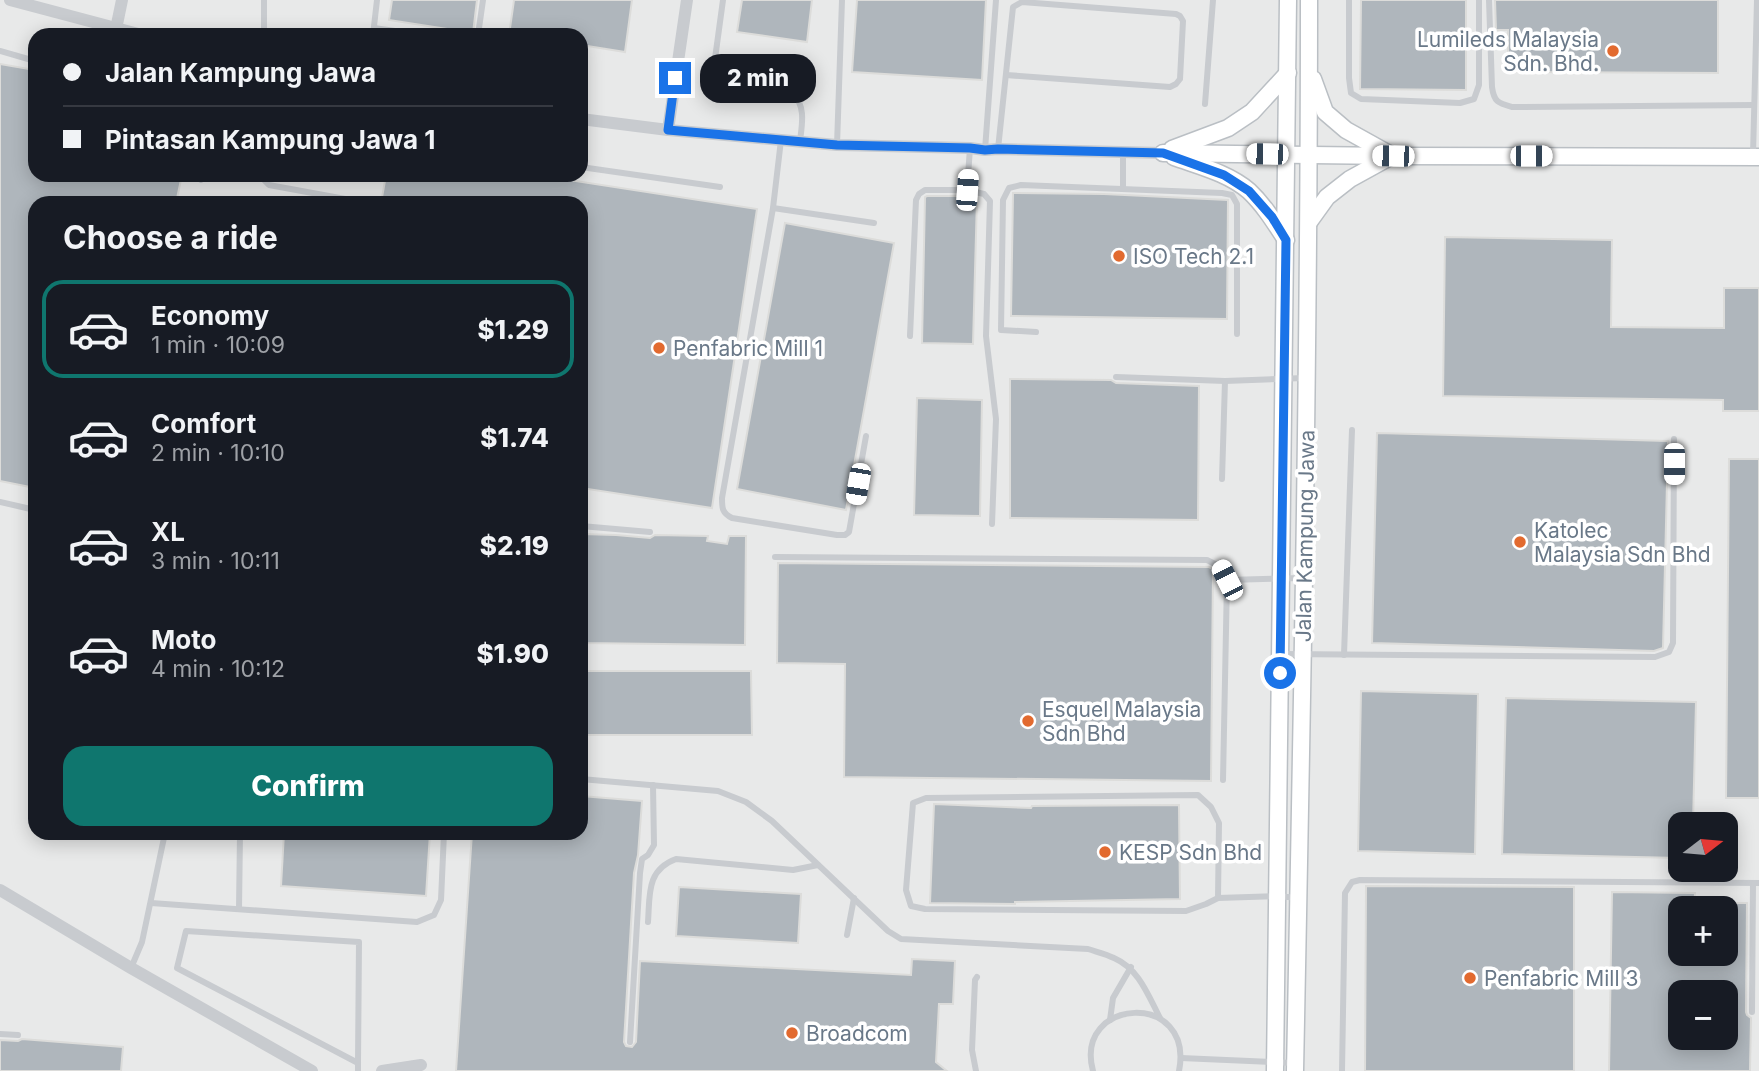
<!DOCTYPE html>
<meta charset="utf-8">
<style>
:root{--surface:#171b24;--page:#20242c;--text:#f1f3f6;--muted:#9ea1a6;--line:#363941;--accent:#0f766e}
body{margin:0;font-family:Inter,sans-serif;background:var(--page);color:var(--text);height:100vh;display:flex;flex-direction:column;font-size:26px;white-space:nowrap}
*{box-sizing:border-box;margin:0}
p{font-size:23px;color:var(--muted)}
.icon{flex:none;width:38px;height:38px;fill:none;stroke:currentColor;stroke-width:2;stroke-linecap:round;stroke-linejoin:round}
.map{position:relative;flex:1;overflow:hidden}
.sheet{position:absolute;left:28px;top:196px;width:560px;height:644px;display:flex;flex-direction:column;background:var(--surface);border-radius:21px;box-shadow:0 4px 18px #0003}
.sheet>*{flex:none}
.guide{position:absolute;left:28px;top:28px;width:560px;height:154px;border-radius:21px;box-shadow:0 4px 18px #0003;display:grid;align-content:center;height:154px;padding:0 35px;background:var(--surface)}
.needle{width:46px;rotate:74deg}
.buttons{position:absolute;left:1668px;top:812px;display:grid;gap:14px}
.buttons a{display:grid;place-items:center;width:70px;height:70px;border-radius:14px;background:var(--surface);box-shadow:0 4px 18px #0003;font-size:35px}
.end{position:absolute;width:32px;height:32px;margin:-16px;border:9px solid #1a73e8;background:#fff;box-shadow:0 0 0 4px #fff}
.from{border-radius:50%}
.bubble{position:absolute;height:49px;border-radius:21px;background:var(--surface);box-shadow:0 4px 18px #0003;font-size:23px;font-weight:800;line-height:49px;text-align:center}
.car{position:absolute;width:21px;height:42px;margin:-21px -10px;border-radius:9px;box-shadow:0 0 5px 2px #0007;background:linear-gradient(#fff 24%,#345 0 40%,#fff 0 76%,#345 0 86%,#fff 0)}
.guide b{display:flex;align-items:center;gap:24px;height:66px;font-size:26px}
.guide b+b{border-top:2px solid var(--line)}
.guide i{width:18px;height:18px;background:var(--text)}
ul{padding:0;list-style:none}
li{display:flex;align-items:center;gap:21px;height:98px;margin:0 14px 10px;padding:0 21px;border:4px solid transparent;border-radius:21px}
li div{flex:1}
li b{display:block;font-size:26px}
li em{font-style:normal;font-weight:800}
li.active{border-color:var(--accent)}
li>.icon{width:63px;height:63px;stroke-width:1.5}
h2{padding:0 35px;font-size:32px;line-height:84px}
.button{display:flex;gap:14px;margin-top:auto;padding:14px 35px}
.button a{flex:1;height:80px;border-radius:21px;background:var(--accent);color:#fff;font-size:28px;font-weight:800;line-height:80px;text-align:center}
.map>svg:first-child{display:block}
</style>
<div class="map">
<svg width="1759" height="1071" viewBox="0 0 1759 1071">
<rect width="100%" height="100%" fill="#fafaf8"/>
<!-- built -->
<path fill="#e8e9e9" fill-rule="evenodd" d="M0,0H1759V1071H0ZM35,35H581V175H35ZM35,203H581V833H35ZM1680,824H1726V870H1680ZM1680,908H1726V954H1680ZM1680,992H1726V1038H1680Z"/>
<!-- building -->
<g fill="#afb6bc" stroke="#dcdcda" stroke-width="2" fill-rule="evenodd">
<path d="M392,0H477L473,33L389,20Z"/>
<path d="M514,0H632L625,52L581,45V35H509Z"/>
<path d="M742,0H812L807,42L737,32Z"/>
<path d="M857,0H986L982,80L852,72Z"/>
<path d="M1361,0H1466V90L1360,89Z"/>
<path d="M1495,0H1718V73L1508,72V30H1496Z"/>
<path d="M0,64L35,70V175H182L176,203H35V488L0,481Z"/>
<path d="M386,175H537L757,209L712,508L581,488V203H381Z"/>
<path d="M1013,193L1104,194L1228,200L1227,319L1011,316Z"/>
<path d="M927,196H966L977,198L973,344L922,343L925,197Z"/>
<path d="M785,223L894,243L846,510L737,489Z"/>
<path d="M1445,237L1612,240L1611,327L1724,328V288H1759V411H1723V400L1443,396Z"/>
<path d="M1010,379L1111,380L1116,383L1199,386L1198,520L1010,518Z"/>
<path d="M917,398L982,400L980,516L914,515Z"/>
<path d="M1377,433L1668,441L1663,648L1654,651L1372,643Z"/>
<path d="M1729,459H1759V798H1726Z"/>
<path d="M581,534L616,535L650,538L655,535L708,536L707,541L727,544L729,536H746L745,645L581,643Z"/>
<path d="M778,563L1209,567L1213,569L1211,781L844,777L845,664L777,663Z"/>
<path d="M581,671H751L752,735H581Z"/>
<path d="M1361,691L1478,694L1475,854L1358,851Z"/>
<path d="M1506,698L1696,702L1693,824H1680V858L1502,854Z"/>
<path d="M581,796L642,801L638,855L634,873L624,1042L626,1046L632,1047L636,1042L640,961L911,975L912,959L955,961L953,1004H939L936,1062L947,1071H456L472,833H581Z"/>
<path d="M934,804L1031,808L1032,806L1179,805L1180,899L1015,902V904L930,903Z"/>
<path d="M284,833H430L426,896L281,886Z"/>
<path d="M1366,886L1574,887V1071H1365Z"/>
<path d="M679,887L801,894L798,943L676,936Z"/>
<path d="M1612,892L1695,893L1694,908H1680V954H1726V921H1729L1730,903H1747L1746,1012L1747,1015L1751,1018L1750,1071H1609ZM1680,992H1726V1038H1680Z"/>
<path d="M22,1039L123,1047L121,1071H0V1040L18,1041Z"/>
</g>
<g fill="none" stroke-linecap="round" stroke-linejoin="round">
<defs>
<g id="secondary">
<path d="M1313,79L1325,112L1346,130L1391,155"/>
<path d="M1172,149L1228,128L1252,112L1288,73"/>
<path d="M1163,153L1393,156L1759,157"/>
<path d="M1174,157C1199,166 1228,173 1249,191C1264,205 1275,223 1286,240"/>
<path d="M1309,222L1327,197L1350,179L1390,157"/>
<path d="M1275,1071L1288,0"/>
<path d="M1295,1071C1302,714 1309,357 1309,0"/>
</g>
</defs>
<!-- secondary casing -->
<use href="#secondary" stroke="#babfc4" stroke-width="19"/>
<!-- lane -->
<g stroke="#c8cbcf" stroke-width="6">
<path d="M264,0V31L289,35"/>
<path d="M723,0L714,66L713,76L715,80L793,93C806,107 802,124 800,141"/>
<path d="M1349,0V78L1351,93L1361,99L1460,103L1474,99L1479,85V0"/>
<path d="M1489,0L1492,87C1494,102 1498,103 1512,107L1754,105"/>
<path d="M374,28L423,35"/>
<path d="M373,35L377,0"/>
<path d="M478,35L483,0"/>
<path d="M0,51L35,61"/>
<path d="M1205,104L1213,0"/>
<path d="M781,140L773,208L722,498C722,508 722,513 732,518L837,535H845L849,532L866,436"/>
<path d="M837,145L842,0"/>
<path d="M998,149L1013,7L1022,2L1176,14L1180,16L1183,21L1180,79L1176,84L1170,87L1006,75"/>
<path d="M985,150L996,0"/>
<path d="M1123,152V189"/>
<path d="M1753,155L1757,0"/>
<path d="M581,167L720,187"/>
<path d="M262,175L264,180L269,185L367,203"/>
<path d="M201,180L202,175"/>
<path d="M967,190L984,194L990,201L986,336L996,419L992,524"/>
<path d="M773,208L874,223"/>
<path d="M1036,332L1001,330L1003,200L1009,188L1021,185L1222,193L1232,195L1237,204V334"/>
<path d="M910,336L916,200L919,194L925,190H967L970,148"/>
<path d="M1116,377L1225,381L1304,378"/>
<path d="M1222,479L1225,381"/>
<path d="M0,502L35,510"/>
<path d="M581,526L650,532"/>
<path d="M775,557L1207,560L1221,567L1227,580"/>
<path d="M1283,654L1655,657L1669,652L1673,643L1674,439"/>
<path d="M1344,655L1352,430"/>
<path d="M581,779L718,791L746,802L772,821L888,931L901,939L1088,949C1097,952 1106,954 1114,958C1139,969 1148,995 1160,1018"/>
<path d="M1223,780L1227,580L1302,578"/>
<path d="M1218,898L1219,823L1211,807L1198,795L926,798L913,803L906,890L911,906L925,909L1186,911L1206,904L1218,898L1277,896L1298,898"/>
<path d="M151,903L417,922L434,915L441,900L444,833"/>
<path d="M239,909L240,833"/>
<path d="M648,922C650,895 646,870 676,859L793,870L818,865"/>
<path d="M847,935L854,898"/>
<path d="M131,968L142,942L165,833"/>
<path d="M1752,1012L1753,883"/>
<path d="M1110,1020L1113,998L1131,967"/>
<path d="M0,1034L18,1035"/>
<path d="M630,1042L640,873L642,859L648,855L654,845L653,785"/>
<path d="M1181,1058L1295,1063"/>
<path d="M358,1071V1063L359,942L186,931L177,968L358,1063"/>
<path d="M976,1071L972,1050L975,980L977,977"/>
<path d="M1093,1071C1073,997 1195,990 1179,1071"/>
<path d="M1342,1071L1345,893L1352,882L1360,880L1759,883"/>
</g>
<!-- street -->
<g stroke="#c8cbcf" stroke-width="12">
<path d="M10,0L142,35"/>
<path d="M116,29L122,0"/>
<path d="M581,119L668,130L837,145L970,148L985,150L998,149L1163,153"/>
<path d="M668,130L687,0"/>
<path d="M0,890L131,968L312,1071"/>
<path d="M382,1071L421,1065"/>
</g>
<!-- secondary -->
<use href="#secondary" stroke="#fff" stroke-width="16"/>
</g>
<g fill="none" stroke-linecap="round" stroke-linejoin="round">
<!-- route -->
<path stroke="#1a73e8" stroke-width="9" d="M675,78L668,130L837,145L970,148L985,150L998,149L1163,153L1224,175L1249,191L1272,217L1286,240L1280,673"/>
</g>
<!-- markers -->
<g fill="#e26a2f" stroke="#fff" stroke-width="2.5">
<circle cx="1613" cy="51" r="7"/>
<circle cx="1119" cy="256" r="7"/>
<circle cx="659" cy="348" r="7"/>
<circle cx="1520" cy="542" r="7"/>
<circle cx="1028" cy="721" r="7"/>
<circle cx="1105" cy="852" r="7"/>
<circle cx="1470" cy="978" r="7"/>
<circle cx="792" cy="1033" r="7"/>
</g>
<g text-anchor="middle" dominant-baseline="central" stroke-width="7" stroke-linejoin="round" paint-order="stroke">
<!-- poi labels -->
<g font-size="21" fill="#697888" stroke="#fff" text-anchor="start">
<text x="1599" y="39" text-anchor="end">Lumileds Malaysia<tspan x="1599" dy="24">Sdn. Bhd.</tspan></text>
<text x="1133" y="256">ISO Tech 2.1</text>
<text x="673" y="348">Penfabric Mill 1</text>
<text x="1534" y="530">Katolec<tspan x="1534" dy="24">Malaysia Sdn Bhd</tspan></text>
<text x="1042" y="709">Esquel Malaysia<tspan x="1042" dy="24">Sdn Bhd</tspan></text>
<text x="1119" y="852">KESP Sdn Bhd</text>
<text x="1484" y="978">Penfabric Mill 3</text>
<text x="806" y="1033">Broadcom</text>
</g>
<!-- street labels -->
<g font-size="21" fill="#697888" stroke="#fff">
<text transform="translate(1305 536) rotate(-89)">Jalan Kampung Jawa</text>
</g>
</g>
</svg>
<div class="buttons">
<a><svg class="needle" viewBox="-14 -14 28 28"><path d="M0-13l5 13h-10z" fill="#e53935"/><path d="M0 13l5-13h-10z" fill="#9ea1a6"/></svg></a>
<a>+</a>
<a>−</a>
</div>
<i class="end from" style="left:1280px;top:673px"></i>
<i class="end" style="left:675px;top:78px"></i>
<div class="bubble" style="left:700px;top:54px;width:116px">2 min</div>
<i class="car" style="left:1267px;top:154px;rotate:271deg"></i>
<i class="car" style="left:1393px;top:156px;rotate:271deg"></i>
<i class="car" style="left:1531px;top:156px;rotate:90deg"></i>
<i class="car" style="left:967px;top:190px;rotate:4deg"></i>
<i class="car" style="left:1674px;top:464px;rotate:180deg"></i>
<i class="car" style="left:858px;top:484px;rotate:190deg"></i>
<i class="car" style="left:1227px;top:580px;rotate:333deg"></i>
<div class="guide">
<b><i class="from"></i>Jalan Kampung Jawa</b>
<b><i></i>Pintasan Kampung Jawa 1</b>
</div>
<section class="sheet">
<h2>Choose a ride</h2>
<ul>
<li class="active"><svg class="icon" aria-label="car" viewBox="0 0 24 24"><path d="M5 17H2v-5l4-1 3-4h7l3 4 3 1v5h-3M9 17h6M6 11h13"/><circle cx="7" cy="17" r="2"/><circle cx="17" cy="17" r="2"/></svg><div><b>Economy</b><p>1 min · 10:09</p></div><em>$1.29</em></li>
<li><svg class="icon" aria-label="car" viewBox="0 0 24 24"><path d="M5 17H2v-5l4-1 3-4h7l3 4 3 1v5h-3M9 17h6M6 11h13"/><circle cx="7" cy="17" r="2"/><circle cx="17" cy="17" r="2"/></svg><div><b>Comfort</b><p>2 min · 10:10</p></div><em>$1.74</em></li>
<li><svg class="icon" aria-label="car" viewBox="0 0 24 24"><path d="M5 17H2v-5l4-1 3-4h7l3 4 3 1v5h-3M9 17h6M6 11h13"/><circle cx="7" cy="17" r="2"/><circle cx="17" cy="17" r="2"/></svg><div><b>XL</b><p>3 min · 10:11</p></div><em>$2.19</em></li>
<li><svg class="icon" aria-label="car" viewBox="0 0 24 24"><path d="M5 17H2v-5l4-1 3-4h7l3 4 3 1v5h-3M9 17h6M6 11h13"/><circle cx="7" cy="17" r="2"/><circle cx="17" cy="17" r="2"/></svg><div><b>Moto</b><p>4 min · 10:12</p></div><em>$1.90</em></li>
</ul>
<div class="button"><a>Confirm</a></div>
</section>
</div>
